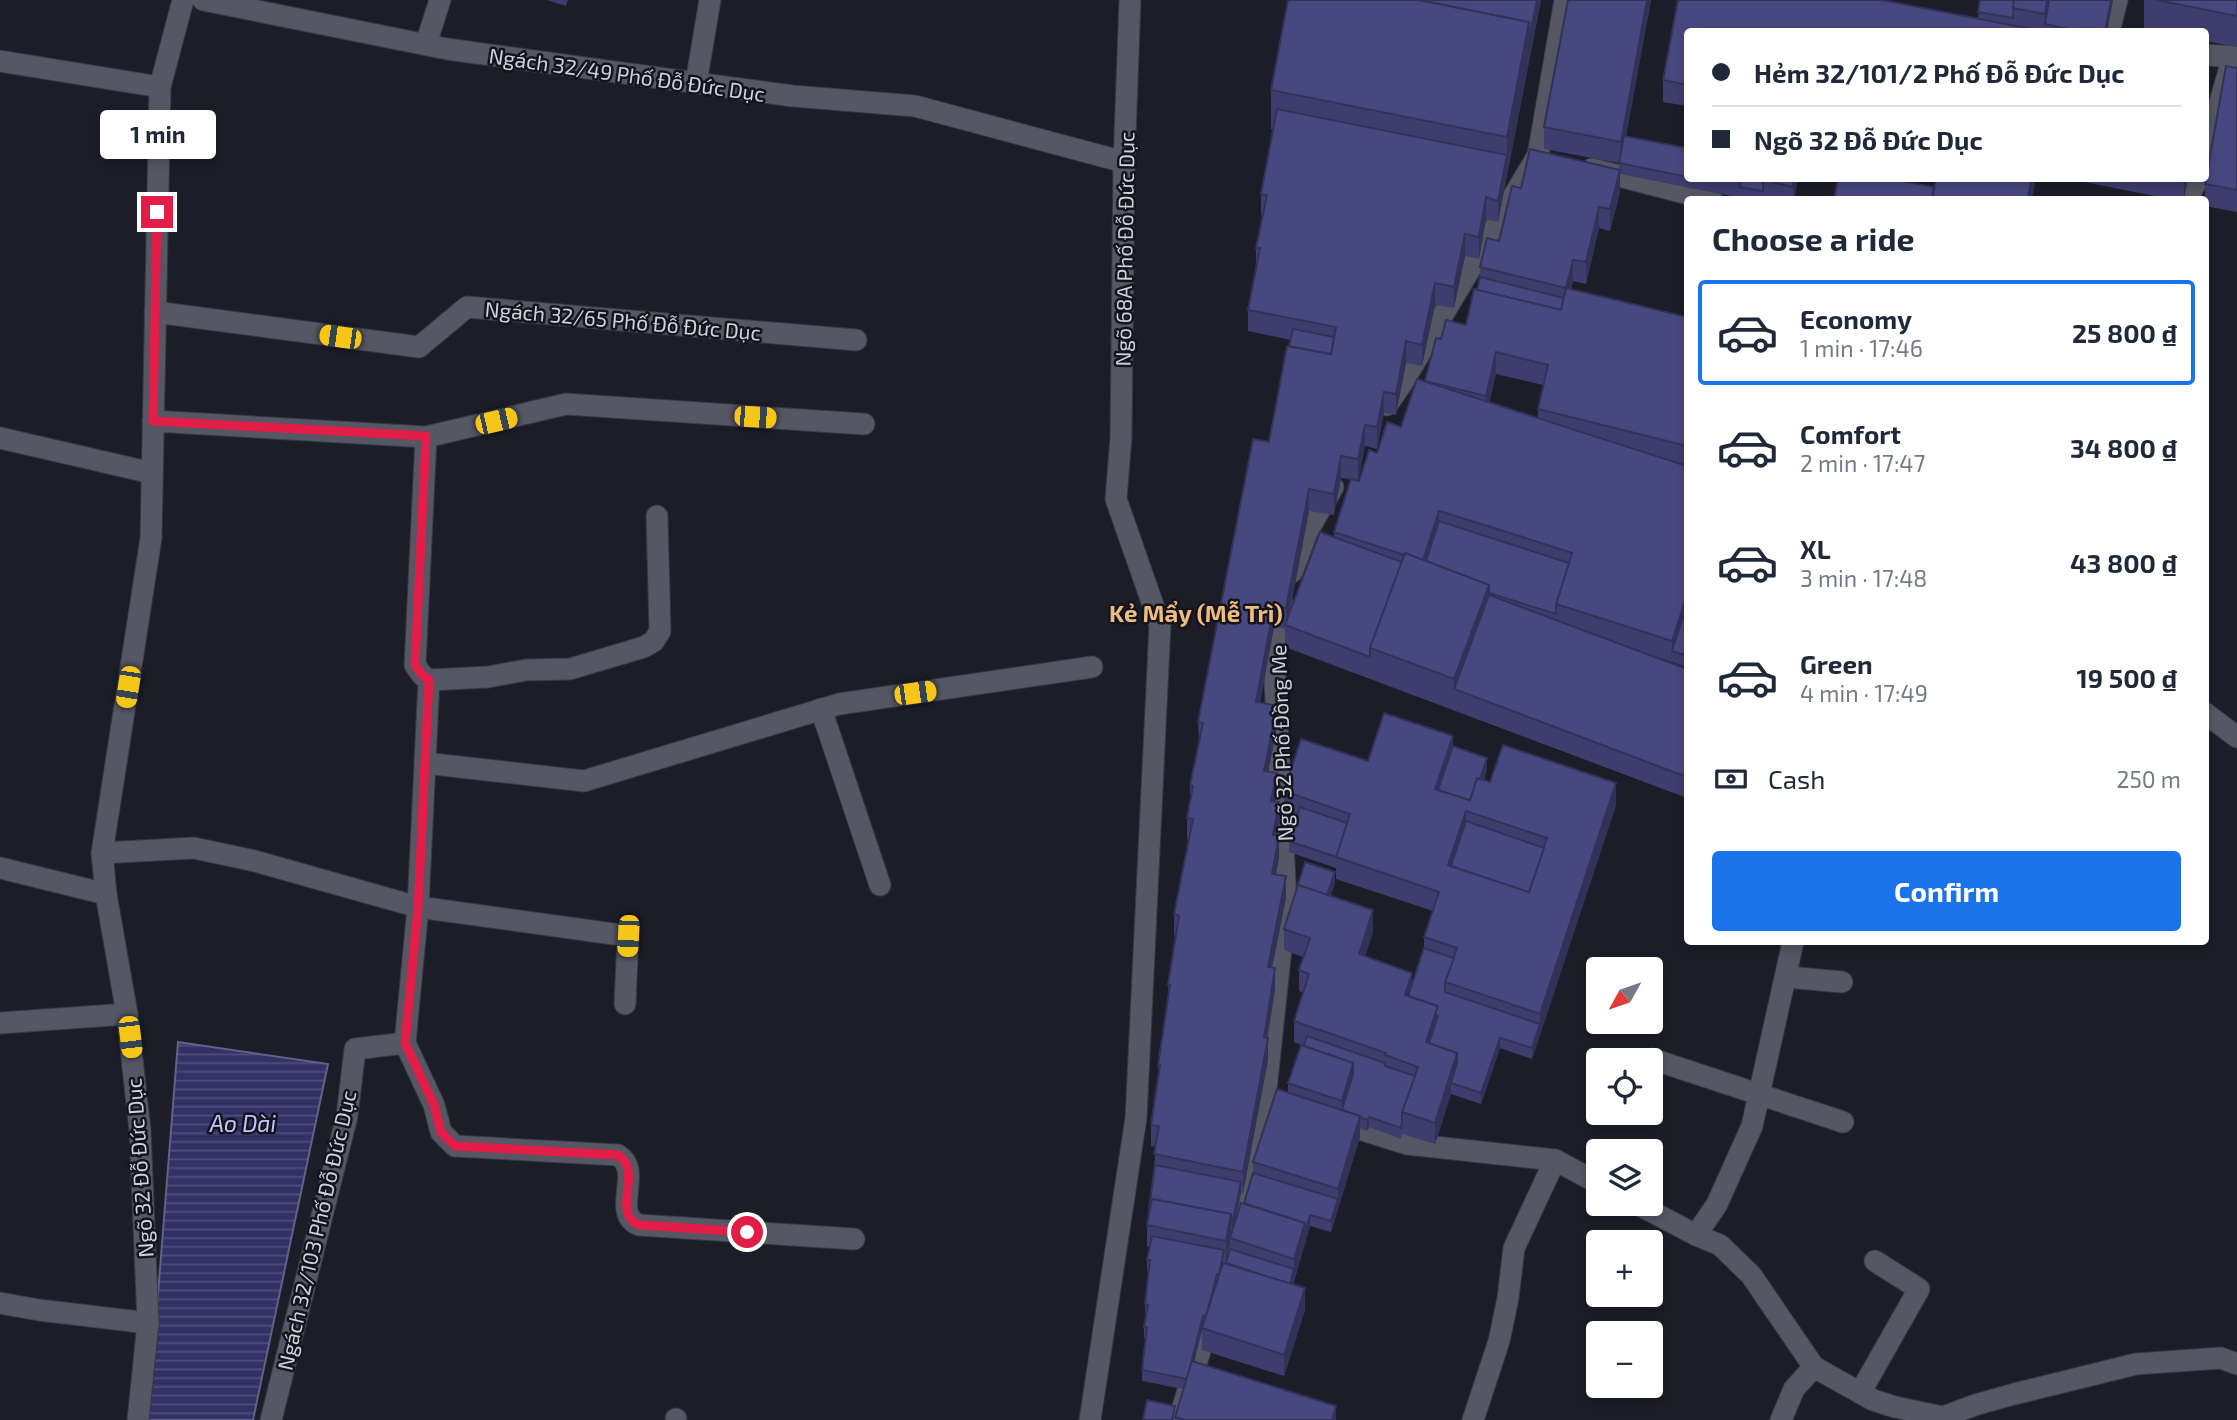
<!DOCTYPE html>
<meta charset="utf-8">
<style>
:root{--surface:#fff;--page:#f2f2f3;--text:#1f2937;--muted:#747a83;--line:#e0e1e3;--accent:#1a73e8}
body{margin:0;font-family:"Exo 2",sans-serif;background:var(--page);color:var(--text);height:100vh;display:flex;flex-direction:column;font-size:26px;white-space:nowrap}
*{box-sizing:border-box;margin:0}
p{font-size:23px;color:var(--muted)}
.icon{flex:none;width:38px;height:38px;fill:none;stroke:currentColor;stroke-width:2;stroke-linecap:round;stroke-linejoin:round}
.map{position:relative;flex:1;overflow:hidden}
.drawer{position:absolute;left:1684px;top:196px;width:525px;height:749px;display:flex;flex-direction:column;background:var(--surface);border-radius:7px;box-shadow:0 4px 10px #0003}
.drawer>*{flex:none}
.banner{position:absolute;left:1684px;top:28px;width:525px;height:154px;border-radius:7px;box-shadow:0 4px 10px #0003;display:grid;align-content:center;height:154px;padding:0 28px;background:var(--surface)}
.needle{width:46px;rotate:230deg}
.fabs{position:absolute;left:1586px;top:957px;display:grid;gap:14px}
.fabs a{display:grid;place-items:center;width:77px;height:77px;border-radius:7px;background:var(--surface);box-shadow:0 4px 10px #0003;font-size:35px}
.end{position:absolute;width:32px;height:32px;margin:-16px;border:9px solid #e11d48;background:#fff;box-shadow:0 0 0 4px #fff}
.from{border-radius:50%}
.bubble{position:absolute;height:49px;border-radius:7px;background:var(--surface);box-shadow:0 4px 10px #0003;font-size:23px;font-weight:700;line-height:49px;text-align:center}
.car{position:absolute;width:21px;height:42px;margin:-21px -10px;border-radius:9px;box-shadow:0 0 5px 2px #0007;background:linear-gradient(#f5c518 24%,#345 0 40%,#f5c518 0 76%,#345 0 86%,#f5c518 0)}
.banner b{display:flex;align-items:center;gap:24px;height:66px;font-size:26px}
.banner b+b{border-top:2px solid var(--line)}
.banner i{width:18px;height:18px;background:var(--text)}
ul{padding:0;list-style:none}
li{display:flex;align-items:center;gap:21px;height:105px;margin:0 14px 10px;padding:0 14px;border:4px solid transparent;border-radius:7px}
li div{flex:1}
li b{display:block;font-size:26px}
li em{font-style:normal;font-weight:700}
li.current{border-color:var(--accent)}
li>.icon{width:63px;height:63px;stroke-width:1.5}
h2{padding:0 28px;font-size:32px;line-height:84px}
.pay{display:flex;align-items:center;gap:18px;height:77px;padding:0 28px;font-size:26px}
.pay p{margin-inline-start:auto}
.primary-button{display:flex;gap:14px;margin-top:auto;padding:14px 28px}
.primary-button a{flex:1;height:80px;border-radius:7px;background:var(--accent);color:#fff;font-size:28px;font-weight:700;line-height:80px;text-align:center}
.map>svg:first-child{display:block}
</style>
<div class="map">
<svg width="2237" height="1420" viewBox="0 0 2237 1420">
<defs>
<pattern id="water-rules" width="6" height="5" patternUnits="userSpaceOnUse" patternTransform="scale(1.75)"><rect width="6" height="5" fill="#323165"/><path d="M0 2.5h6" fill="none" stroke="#4f4e7a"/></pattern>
</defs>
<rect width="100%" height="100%" fill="#1c1d28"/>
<!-- water -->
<path fill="url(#water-rules)" stroke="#626188" stroke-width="2" d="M178,1042L328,1064L253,1420H148Z"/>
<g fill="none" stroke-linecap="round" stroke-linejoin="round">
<defs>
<g id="lane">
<path d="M203,0L447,49L793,96L915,106L1124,162"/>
<path d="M2109,32L2117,0"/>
<path d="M426,44L440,0"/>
<path d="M2205,55L2237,57"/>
<path d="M0,61L160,87"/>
<path d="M696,83L710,0"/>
<path d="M2205,153L2233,57"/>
<path d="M1592,169L1712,200"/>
<path d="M2187,200L2198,178"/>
<path d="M155,312L419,347L467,307L856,340"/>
<path d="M1387,405L1401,385L1538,155L1565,0"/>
<path d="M153,421L426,437L566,404L864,424"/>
<path d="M426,437L415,665L422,675L429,680"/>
<path d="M0,438L152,473"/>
<path d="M1292,572L1307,532L1333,487"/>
<path d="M429,680L418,907L405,1043L434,1105L441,1132L455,1146L618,1155C644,1171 610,1213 639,1225L854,1239"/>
<path d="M429,680L488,677L526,670L570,669L644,647L654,641L660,631L657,516"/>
<path d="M821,709L880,885"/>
<path d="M2205,713L2237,737"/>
<path d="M425,763L584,781L839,704L1092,667"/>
<path d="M102,853L194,848L255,861L418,907L628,936L625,1004"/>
<path d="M0,868L106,894"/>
<path d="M1787,977L1842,982"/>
<path d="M0,1023L127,1014"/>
<path d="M1652,1059L1843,1122"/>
<path d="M1334,1121L1407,1144L1555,1160L1598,1183"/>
<path d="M1637,1204L1696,1235L1720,1245L1751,1275L1814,1367L1873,1400L1895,1407L1943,1417L1975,1405L2014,1394L2136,1364L2221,1358L2237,1364"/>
<path d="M1696,1235L1717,1204L1752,1126L1793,942"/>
<path d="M1222,1277L1265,1099L1286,902L1274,661L1282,602"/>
<path d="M0,1303L39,1310L148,1323"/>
<path d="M1860,1393L1919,1289L1875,1261"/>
<path d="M138,1420L148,1323L140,1130L127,1014L106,894L102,853L151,538L160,87L183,0"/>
<path d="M271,1420L347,1116L355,1049L405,1043"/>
<path d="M676,1420V1419"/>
<path d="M1090,1420L1136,1118L1160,625L1116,499L1121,437L1124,162L1130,0"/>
<path d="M1179,1420L1210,1318"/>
<path d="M1473,1420L1499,1341L1508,1298L1514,1248L1555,1160"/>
<path d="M1781,1420L1794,1389L1814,1367"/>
</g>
</defs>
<!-- lane casing -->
<use href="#lane" stroke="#373840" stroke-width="23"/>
<!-- lane -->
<use href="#lane" stroke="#565764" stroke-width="21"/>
</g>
<!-- wall -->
<g fill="#3d3e6d" fill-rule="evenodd">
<path d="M547,0H568L566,6Z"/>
<path d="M1287,0H1541L1498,222L1486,219L1479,259L1465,256L1454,308L1435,305L1422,366L1406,363L1396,415L1384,413L1377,449L1365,446L1358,481H1359L1377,453L1401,427L1425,382L1436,338L1441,339L1466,325L1480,277V267L1499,241L1521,188L1619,170V163L1544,149V127L1568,0H1651L1626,136L1687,148V178H1798L1794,200H1751L1620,174V192L1610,231L1599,228L1586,284L1573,281L1571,289L1687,317V667L1642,652L1687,669V798L1285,647V629L1274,627L1260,703L1277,727L1268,771L1277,795L1276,802L1279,824L1277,836L1279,858L1276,874L1286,898L1272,968L1275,990L1267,1038L1268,1060L1243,1193H1241L1234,1225L1244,1203L1253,1173V1162L1288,1093V1083L1304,1046L1294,1042V1021L1303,993L1299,991V970L1303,957L1284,950V929L1335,883L1330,896L1373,932L1365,956L1412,984L1424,948V937L1433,911L1336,879V868L1289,852V841L1296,817L1284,813V791L1368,761L1453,746L1487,769L1484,780L1490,782L1616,805L1532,1059L1500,1048L1481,1104L1451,1094L1435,1144L1402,1134L1401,1139L1369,1127L1367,1131L1360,1128V1137L1331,1232L1310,1226L1293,1285L1305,1310L1284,1376L1202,1350V1330L1194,1362L1336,1420H1175V1417L1174,1420H1143L1175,1417L1183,1389L1142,1381V1370L1146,1338H1144V1327L1147,1315H1145V1304L1149,1271H1147V1260L1150,1247L1147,1246V1225L1154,1167L1156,1147L1151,1146V1125L1158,1082V1065L1168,1003V985L1175,936H1174V914L1189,840L1187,839V818L1190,799V785L1199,743L1198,722L1269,442L1291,340L1248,331V310L1256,265V248L1263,216L1261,215V194L1273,130L1271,129V90L1287,9ZM1496,374L1543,385L1538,409V418L1489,403ZM1341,478L1351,479L1334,532V537L1289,616L1309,511L1334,515Z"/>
<path d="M1678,0H1882L1978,18L1980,0H2113L2107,32H1687V106L1663,102V80Z"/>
<path d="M2144,0H2237V47L2205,41V32H2160L2144,28Z"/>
<path d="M2237,68V212L2205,206V184Z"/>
<path d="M2064,178H2188L2184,200H2175Z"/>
</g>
<!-- shaded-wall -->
<g fill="#323259">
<path d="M1537,0H1541L1498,222V201L1507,155V137L1529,22Z"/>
<path d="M1647,0H1651L1621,163V142Z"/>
<path d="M2047,0H2051L2045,24V14Z"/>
<path d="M2111,0H2113L2107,32H2105Z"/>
<path d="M2206,62V83L2205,88V66Z"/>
<path d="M1620,170V192L1610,231V209Z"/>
<path d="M1794,178H1798L1794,200H1793V187Z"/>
<path d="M2032,178H2036L2032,200L2028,196Z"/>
<path d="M2184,178H2188L2184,200Z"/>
<path d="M1486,197V219L1479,259V237Z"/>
<path d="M1599,207V228L1586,284V262Z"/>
<path d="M1465,234V256L1454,308V287Z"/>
<path d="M1573,260V281L1566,310V288Z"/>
<path d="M1435,283V305L1422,366V345Z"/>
<path d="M1406,341V363L1396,415V394Z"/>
<path d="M1496,352V374L1486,417V396Z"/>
<path d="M1384,392V413L1377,449V427Z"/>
<path d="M1365,425V446L1358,481V459Z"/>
<path d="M1341,456V478L1334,515V494Z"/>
<path d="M1309,489V511L1287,626L1286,608Z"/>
<path d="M1439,511V532L1426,573L1423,561Z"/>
<path d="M1489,585V616L1454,689V679Z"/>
<path d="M1687,595V616L1672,651V641Z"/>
<path d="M1274,606V627L1256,723V702Z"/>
<path d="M1277,706V727L1264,792V771Z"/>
<path d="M1453,736V757L1439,800L1435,789Z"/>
<path d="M1487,758V769L1472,813L1470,811Z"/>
<path d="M1277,773V795L1271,822V801Z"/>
<path d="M1616,783V805L1540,1035V1014Z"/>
<path d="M1279,802V824L1273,856V835Z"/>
<path d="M1466,811V832L1451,877L1448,865Z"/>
<path d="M1279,836V858L1272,895V874Z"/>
<path d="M1335,872V883L1324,916V905Z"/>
<path d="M1286,876V898L1268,988V967Z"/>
<path d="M1373,910V932L1359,976V954Z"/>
<path d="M1275,968V990L1266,1047L1268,1038V1060L1243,1193V1172Z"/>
<path d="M1412,973V994L1408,1007L1405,995Z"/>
<path d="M1438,1006V1027L1429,1054L1426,1042Z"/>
<path d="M1540,1024V1035L1532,1059V1048Z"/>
<path d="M1500,1038V1048L1481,1104V1093Z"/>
<path d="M1457,1053V1074L1451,1083V1094L1435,1144V1123Z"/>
<path d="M1353,1063V1085L1342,1122V1101Z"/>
<path d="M1360,1116V1137L1331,1232V1221L1338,1199V1189Z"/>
<path d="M1369,1117V1127L1367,1131V1120Z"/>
<path d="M1241,1182V1193L1232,1236V1225Z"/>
<path d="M1231,1214V1236L1226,1262V1241Z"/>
<path d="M1310,1215V1226L1287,1304V1293L1294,1269V1259L1305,1223Z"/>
<path d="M1305,1288V1310L1284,1376V1355Z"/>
<path d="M1203,1316V1327L1187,1390V1379Z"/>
<path d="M1336,1406V1420H1332Z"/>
</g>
<!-- building -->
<g fill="#47487f" stroke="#323259" stroke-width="2" fill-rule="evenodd">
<path d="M1288,0H1419L1529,22L1507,137L1271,90Z"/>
<path d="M1420,0H1537L1529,40V22Z"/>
<path d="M1568,0H1647L1621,142L1544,127Z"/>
<path d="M1678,0H1882L2047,32H1687V85L1663,80Z"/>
<path d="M1980,0H2014L2013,18L1978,12Z"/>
<path d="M2014,0H2047L2045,14L2013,8Z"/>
<path d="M2049,0H2111L2105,32H2082L2045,24Z"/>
<path d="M2157,0H2237V16Z"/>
<path d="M2226,66L2237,68V190L2205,184Z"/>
<path d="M1277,109L1507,155L1498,201L1486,197L1479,237L1465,234L1454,287L1435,283L1422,345L1406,341L1396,394L1384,392L1377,427L1365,425L1358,459L1341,456L1334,494L1309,489L1286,608L1274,606L1256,702L1277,706L1264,771L1277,773L1271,801L1279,802L1273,835L1279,836L1272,874L1286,876L1268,967L1275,968L1264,1038H1268L1243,1172L1154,1154L1159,1126L1151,1125L1160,1065H1158L1170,985H1168L1179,916L1174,914L1193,819L1187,818L1193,786L1190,785L1203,723L1198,722L1253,439L1269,442L1287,346L1331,354L1336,327L1248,310L1260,248H1256L1267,195L1261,194Z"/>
<path d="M1624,136L1687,148V177L1619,163Z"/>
<path d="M1530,149L1620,170L1610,209L1599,207L1586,262L1573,260L1566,288L1480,267L1487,238L1499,241L1512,186L1521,188Z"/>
<path d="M1741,178H1763V191L1740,187Z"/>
<path d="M1763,178H1794L1793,187L1763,180Z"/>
<path d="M1838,178H1887L1934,187L1932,200H1834Z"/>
<path d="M1936,178H2032L2028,196L2048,200H1932Z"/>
<path d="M1480,277L1564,298L1561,310L1477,290Z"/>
<path d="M1566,288L1687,317V446L1538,409L1548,365L1496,352L1486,396L1425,381L1436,338L1441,339L1446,320L1466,325L1474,289L1561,310Z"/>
<path d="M1293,329L1334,337L1331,354L1289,346Z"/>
<path d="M1417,379L1687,466V595L1672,641L1556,604L1572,553L1510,533L1439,511L1423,560L1405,553L1404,555L1334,532L1351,479L1359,481L1369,450L1377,453L1387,422L1401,427Z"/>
<path d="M1439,521L1569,563L1556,604V614L1489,593V585L1426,561Z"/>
<path d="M1320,532L1402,562L1370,648V657L1285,625Z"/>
<path d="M1405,553L1489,585L1454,679L1370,648Z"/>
<path d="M1489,595L1687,669V777L1454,689Z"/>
<path d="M1687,605V656L1672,651Z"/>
<path d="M1384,713L1453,736L1435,789L1470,800L1477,778L1490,782L1503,745L1616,783L1540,1014L1445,982L1457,948L1424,937L1439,892L1336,857L1350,814L1284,791L1301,739L1368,761ZM1466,811L1547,838L1529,892L1448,865Z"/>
<path d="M1453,746L1487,758L1480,779L1477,778L1470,800L1438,790Z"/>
<path d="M1300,807L1347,823L1336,857L1289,841Z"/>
<path d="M1466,821L1544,848L1529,892L1451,866Z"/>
<path d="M1305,862L1335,872L1327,895L1298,885L1295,894Z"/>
<path d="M1298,885L1373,910L1359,954L1412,973L1405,995L1438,1006L1426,1042L1457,1053L1435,1123L1402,1112L1418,1067L1385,1055L1386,1053L1294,1021L1309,974L1299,970L1310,938L1284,929Z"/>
<path d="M1424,948L1454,958L1445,982V992L1540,1024L1532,1048L1500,1038L1481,1093L1451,1083L1457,1063V1053L1429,1043L1438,1016L1435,1015L1438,1006L1408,996Z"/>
<path d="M1307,1036L1385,1063V1066L1415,1076L1402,1112V1123L1401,1128L1369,1117L1367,1120L1360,1117V1116L1342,1110L1353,1074V1063L1304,1046Z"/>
<path d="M1301,1045L1353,1063L1342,1101L1288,1083Z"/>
<path d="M1277,1089L1360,1116L1338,1189L1253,1162Z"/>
<path d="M1155,1165L1241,1182L1232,1225L1231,1214L1152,1199L1151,1208H1149Z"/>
<path d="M1253,1173L1338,1199L1331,1221L1310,1215L1305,1233V1223L1244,1203Z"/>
<path d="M1152,1199L1231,1214L1226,1241L1147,1225Z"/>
<path d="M1241,1203L1305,1223L1294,1259L1230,1238Z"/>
<path d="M1152,1236L1224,1250L1219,1274H1217L1206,1317L1203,1316L1187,1379L1142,1370L1147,1327H1144L1148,1305L1145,1304L1150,1260H1147Z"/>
<path d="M1230,1249L1294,1269L1290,1284L1226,1263Z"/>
<path d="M1223,1263L1305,1288L1284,1355L1202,1328Z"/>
<path d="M1192,1361L1336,1406L1332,1420H1181L1182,1419L1175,1417Z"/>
<path d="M1147,1400L1175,1406L1172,1420H1143Z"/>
</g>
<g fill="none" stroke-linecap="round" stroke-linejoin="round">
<!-- route -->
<path stroke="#e11d48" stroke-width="9" d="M157,212L153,421L426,436L415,665L422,675L429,680L418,907L405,1043L434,1105L441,1132L455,1146L618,1155C644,1171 610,1213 639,1225L747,1232"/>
</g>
<g text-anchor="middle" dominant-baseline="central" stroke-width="5" stroke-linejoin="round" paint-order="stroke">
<!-- street labels -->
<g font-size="21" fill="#d1d2d9" stroke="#13141e">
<text transform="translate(627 74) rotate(8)">Ngách 32/49 Phố Đỗ Đức Dục</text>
<text transform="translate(1124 249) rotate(-89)">Ngõ 68A Phố Đỗ Đức Dục</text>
<text transform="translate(623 320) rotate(5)">Ngách 32/65 Phố Đỗ Đức Dục</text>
<text transform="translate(1281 743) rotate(-92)">Ngõ 32 Phố Đồng Me</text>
<text transform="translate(139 1168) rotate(-94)">Ngõ 32 Đỗ Đức Dục</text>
<text transform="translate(316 1230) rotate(-77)">Ngách 32/103 Phố Đỗ Đức Dục</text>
</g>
<!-- water labels -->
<g font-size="23" font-style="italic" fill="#c2c6f9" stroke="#13141e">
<text x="243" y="1123">Ao Dài</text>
</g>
<!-- quarter labels -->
<g font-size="24" font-weight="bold" fill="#f0bc7d" stroke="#13141e">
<text x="1196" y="612">Kẻ Mẩy (Mễ Trì)</text>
</g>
</g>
</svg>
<div class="fabs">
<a><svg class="needle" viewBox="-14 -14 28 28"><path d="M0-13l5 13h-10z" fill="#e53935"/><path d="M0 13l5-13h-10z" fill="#747a83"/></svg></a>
<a><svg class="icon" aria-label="locate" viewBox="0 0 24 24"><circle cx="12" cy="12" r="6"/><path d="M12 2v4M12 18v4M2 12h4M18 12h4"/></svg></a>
<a><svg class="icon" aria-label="layers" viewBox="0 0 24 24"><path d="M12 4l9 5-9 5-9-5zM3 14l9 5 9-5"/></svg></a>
<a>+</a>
<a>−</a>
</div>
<i class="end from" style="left:747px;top:1232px"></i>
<i class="end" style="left:157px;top:212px"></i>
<div class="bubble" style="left:100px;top:110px;width:116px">1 min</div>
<i class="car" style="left:340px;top:337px;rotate:278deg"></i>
<i class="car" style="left:755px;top:417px;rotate:94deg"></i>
<i class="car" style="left:496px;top:421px;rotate:77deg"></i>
<i class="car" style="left:128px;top:687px;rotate:189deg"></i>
<i class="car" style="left:915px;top:693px;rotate:82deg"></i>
<i class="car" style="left:628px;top:936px;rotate:183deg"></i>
<i class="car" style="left:130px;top:1037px;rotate:173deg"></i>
<div class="banner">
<b><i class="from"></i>Hẻm 32/101/2 Phố Đỗ Đức Dục</b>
<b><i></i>Ngõ 32 Đỗ Đức Dục</b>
</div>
<section class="drawer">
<h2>Choose a ride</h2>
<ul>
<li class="current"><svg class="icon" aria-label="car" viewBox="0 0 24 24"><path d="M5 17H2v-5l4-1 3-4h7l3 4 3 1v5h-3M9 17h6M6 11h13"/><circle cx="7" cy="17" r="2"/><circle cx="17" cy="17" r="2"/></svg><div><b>Economy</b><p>1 min · 17:46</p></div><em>25 800 ₫</em></li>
<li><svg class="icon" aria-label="car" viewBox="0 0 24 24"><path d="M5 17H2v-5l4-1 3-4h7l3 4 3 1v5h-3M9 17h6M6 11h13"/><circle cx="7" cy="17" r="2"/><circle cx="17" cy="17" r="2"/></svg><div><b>Comfort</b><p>2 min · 17:47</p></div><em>34 800 ₫</em></li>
<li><svg class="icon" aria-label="car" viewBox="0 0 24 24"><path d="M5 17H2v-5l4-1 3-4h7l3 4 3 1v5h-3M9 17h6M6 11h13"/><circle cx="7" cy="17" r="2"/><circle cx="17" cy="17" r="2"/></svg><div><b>XL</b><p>3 min · 17:48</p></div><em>43 800 ₫</em></li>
<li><svg class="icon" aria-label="car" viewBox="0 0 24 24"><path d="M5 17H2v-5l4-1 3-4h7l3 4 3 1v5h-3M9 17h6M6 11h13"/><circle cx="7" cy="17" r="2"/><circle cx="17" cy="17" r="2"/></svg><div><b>Green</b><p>4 min · 17:49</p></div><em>19 500 ₫</em></li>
</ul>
<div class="pay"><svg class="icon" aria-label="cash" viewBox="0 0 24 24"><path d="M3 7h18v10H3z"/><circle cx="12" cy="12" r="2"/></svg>Cash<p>250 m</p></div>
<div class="primary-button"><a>Confirm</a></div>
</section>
</div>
